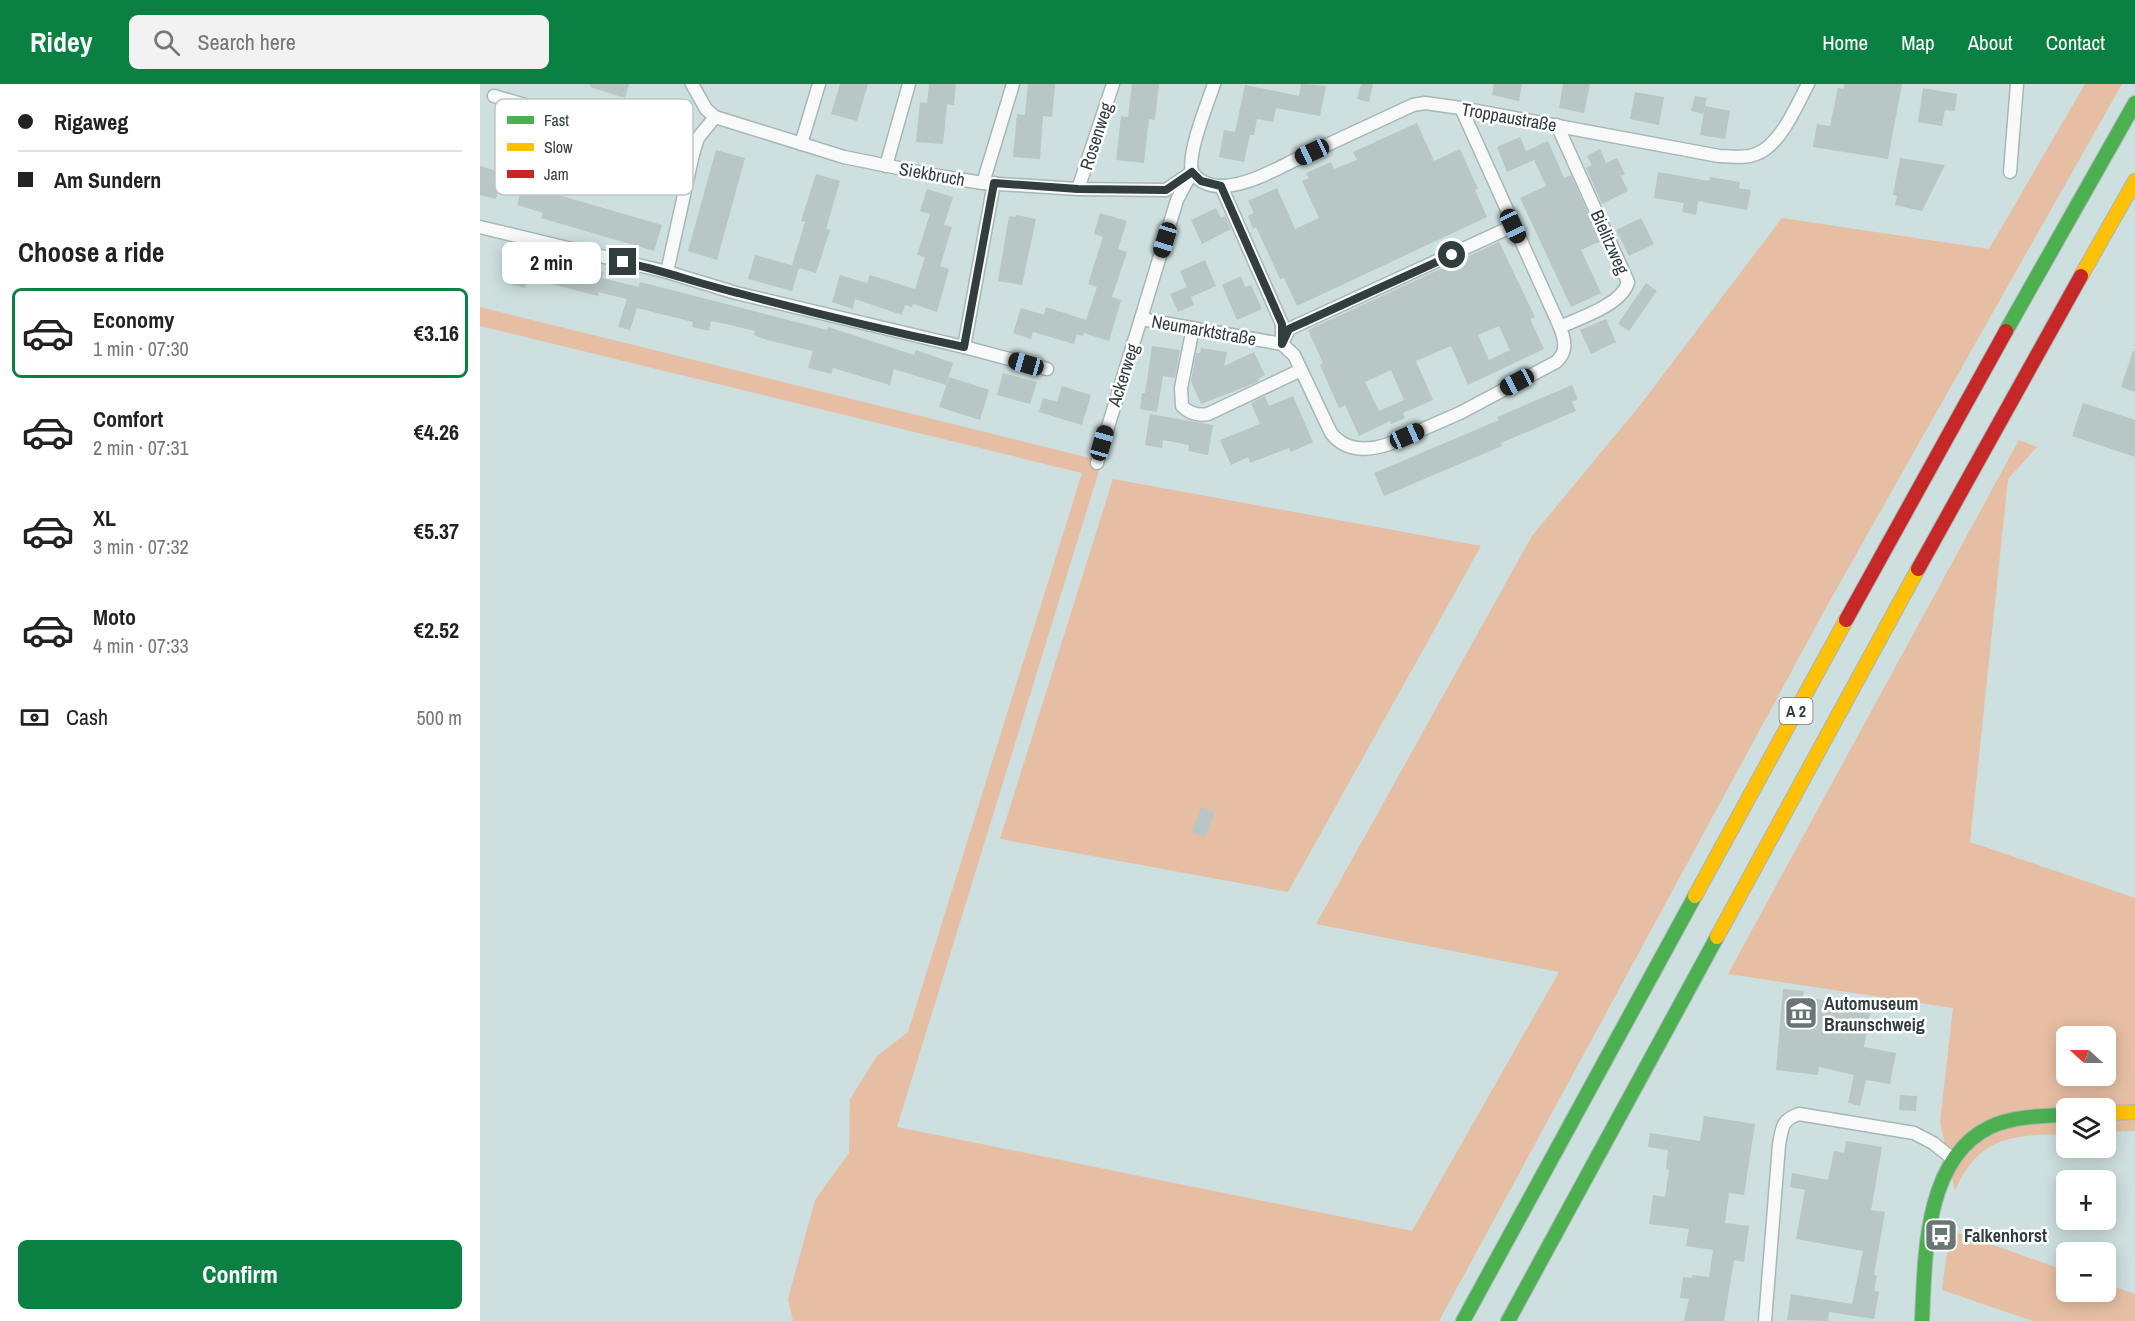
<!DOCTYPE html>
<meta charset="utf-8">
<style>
:root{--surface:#fff;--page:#f2f2f2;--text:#222;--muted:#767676;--line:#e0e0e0;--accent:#0b8043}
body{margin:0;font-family:"Archivo Narrow",sans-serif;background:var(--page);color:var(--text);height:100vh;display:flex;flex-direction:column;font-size:22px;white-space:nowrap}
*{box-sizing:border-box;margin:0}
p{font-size:20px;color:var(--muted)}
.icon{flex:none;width:33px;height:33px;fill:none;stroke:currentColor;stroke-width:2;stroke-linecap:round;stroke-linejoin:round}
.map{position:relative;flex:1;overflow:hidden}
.sheet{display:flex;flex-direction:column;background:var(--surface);width:480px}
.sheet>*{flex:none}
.top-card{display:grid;align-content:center;height:132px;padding:0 18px;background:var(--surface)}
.needle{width:39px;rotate:291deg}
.tools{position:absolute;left:1576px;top:942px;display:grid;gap:12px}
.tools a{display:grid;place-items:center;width:60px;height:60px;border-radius:9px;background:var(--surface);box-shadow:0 3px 15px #0003;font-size:30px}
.end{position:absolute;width:27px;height:27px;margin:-14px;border:8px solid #313e3d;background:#fff;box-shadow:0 0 0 3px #fff}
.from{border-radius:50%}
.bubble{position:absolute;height:42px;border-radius:9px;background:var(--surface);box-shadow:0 3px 15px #0003;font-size:20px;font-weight:800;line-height:42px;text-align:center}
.car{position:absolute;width:18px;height:36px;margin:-18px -9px;border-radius:8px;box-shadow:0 0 4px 2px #0007;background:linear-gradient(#222 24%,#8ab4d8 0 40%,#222 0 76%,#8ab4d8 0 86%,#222 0)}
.top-card b{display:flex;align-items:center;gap:21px;height:57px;font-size:22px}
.top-card b+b{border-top:2px solid var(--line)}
.top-card i{width:15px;height:15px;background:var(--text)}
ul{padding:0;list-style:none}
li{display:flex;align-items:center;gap:18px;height:90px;margin:0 12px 9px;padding:0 6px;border:3px solid transparent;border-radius:9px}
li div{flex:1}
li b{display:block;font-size:22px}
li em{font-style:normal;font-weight:800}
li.current{border-color:var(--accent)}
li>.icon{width:54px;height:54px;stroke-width:1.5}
h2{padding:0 18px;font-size:27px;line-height:72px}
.pay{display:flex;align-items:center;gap:15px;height:66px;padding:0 18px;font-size:22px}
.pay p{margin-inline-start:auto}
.primary-button{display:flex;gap:12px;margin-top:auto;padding:12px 18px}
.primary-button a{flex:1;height:69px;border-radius:9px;background:var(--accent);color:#fff;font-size:24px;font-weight:800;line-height:69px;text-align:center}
header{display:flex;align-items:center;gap:36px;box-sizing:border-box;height:84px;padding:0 30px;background:var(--accent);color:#fff}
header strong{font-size:28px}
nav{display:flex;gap:33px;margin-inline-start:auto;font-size:21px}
.search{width:420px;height:54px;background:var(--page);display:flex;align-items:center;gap:15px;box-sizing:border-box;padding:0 21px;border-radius:9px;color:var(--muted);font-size:22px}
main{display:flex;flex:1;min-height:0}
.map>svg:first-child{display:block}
</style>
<header>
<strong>Ridey</strong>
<div class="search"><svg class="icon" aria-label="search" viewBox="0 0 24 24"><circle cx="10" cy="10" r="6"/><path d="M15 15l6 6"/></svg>Search here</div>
<nav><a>Home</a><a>Map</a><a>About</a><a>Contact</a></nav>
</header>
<main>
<section class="sheet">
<div class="top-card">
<b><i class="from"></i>Rigaweg</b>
<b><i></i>Am Sundern</b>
</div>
<h2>Choose a ride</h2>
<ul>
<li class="current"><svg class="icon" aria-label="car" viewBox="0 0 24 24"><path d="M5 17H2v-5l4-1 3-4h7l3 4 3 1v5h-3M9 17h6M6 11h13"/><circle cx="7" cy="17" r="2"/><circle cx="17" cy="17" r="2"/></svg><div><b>Economy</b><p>1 min · 07:30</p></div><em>€3.16</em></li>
<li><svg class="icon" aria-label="car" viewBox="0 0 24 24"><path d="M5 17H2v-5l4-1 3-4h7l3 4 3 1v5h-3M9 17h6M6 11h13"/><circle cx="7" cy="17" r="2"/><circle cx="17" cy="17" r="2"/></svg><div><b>Comfort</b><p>2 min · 07:31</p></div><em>€4.26</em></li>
<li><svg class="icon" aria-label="car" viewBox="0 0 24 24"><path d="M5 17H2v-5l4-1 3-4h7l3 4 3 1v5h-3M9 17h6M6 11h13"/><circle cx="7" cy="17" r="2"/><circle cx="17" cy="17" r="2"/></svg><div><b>XL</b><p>3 min · 07:32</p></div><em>€5.37</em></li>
<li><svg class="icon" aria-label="car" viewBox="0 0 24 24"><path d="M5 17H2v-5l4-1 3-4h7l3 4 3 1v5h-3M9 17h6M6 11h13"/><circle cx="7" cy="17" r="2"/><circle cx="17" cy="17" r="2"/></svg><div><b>Moto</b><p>4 min · 07:33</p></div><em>€2.52</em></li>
</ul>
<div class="pay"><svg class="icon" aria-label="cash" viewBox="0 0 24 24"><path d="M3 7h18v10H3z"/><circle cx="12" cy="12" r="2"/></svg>Cash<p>500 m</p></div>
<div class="primary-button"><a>Confirm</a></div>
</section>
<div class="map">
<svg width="1655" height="1237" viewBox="0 0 1655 1237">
<rect width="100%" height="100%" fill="#cddfde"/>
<!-- green -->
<g fill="#e6bea3" fill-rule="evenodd">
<path d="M1605,0H1642L1348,520L959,1237H313L308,1215L335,1116L369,1069L370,1015L397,972L428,948L602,389L0,242V223L622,377L417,1043L932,1147L1079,888L836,840L1052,452L1161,320L1302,134L1509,165Z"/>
<path d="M1539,356L1557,363L1528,395L1490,758L1655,814V1047L1626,1048V1024H1587V1050C1533,1051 1498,1052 1475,1107L1460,1038L1473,924L1248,890ZM1587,952H1626V992H1587Z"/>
<path d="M633,395L1001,462L808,808L520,755Z"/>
<path d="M1470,1146L1587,1187V1208H1626V1200L1655,1210V1237H1553L1462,1206Z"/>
</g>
<!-- building -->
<g fill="#b8c6c5" fill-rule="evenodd">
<path d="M110,0H149L145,14L110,3Z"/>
<path d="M360,0H388L377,37L351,30Z"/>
<path d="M449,0H476L474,21L467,20L463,60L436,58L440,18L447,19Z"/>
<path d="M548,0H575L572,33L563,32L560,75L533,73L537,30L545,31Z"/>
<path d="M652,0H679L675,36L669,35L664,79L636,76L641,32L648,33Z"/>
<path d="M821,0L846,2L840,32L796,24L793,38L777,35L774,51H770L764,78L739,73L744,46L755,48L765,1L819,12Z"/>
<path d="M881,0H893L889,18L877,15Z"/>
<path d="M1014,0H1042L1039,17L1012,11Z"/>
<path d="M1083,0H1110L1104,29L1079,24Z"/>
<path d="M1364,0H1422L1408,75L1333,63L1337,40L1350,42L1358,4L1364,5Z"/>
<path d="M1443,4L1477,10L1475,27L1465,26L1462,42L1438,38Z"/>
<path d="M1155,8L1184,13L1179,41L1150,35Z"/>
<path d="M1215,12L1227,14L1223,30L1211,27Z"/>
<path d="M1225,22L1250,27L1245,55L1220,51Z"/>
<path d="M937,39L954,77L980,65L998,105L995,106L1007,133L817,222L804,194L800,195L776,143L773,145L768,132L774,129L768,117L797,104L815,145L839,134L822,97L829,94L826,89L851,78L854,85L877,76L873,68Z"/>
<path d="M1040,53L1046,67L1068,57L1084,94L1091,91L1121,157L1101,166L1121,209L1091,223L1040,114L1066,102L1054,76L1027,88L1017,63Z"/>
<path d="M1120,65L1126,79L1137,74L1145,90L1141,92L1148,107L1122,120L1106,84L1112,81L1107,72Z"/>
<path d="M236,66L265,74L237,176L208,167Z"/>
<path d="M1420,74L1465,81L1442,127L1415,121L1417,112L1413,111Z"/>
<path d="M0,82L70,102L68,108L182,141L174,167L61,134L63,129L37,121L41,107L19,101L16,115L0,111Z"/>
<path d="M1178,88L1229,97L1230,93L1260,98L1259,104L1271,106L1267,126L1218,117L1216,131L1202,128L1204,119L1174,114Z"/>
<path d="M336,90L360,97L346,145L350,146L336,189L319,184L312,207L268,195L275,171L318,183L312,181L325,138L321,137Z"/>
<path d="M447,105L473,113L464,141L472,143L460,182L469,185L457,228L433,220L432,223L425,221L422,231L375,215L373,225L352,218L360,191L387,199L390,191L435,205L445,173L437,171L450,130L440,127Z"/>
<path d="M736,124L741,134L745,132L751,145L722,160L711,136Z"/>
<path d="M620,129L647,137L638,165L647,168L632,213L641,216L629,257L604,249L603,252L597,250L594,260L553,248L551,255L533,249L541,224L564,231L566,223L606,236L617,203L608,200L623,153L614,150Z"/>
<path d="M536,131L556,135L542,201L518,197L529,132L535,133Z"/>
<path d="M1161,134L1174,160L1149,172L1136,146Z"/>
<path d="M1019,158L1055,233L1050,235L1064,265L988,301L971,262L936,277L953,316L923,329L925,334L911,340L910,337L879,352L865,321L859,324L840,281L843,279L828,246ZM1019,242L1030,266L1009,276L998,251ZM911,286L924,316L899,327L885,298Z"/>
<path d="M26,167L70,175L69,180L92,186L93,181L124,188L122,194L159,203L160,198L347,246L348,243L434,271L436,266L473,279L466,301L414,285L410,301L353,284L351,290L328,284L333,267L287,256L274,251L275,247L246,240L231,237L229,247L212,243L213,238L157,224L150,246L138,243L147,215L118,208V212L48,194L45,204L28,200L32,182L23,180Z"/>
<path d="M725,176L736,202L711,213L700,187Z"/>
<path d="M761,192L765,203L771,201L782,225L757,236L742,201Z"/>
<path d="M1166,199L1177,207L1149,247L1138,240Z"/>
<path d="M707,203L714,221L698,228L690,210Z"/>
<path d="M1126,235L1136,258L1111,270L1100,246Z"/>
<path d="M672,262L700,266L695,294L683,292L677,328L660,325L662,309H665Z"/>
<path d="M721,264L747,268L744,282L774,268L785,291L778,295L779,297L765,303L721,320L711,297L716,269H720Z"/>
<path d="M1653,267H1655V308L1641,303Z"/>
<path d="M523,289L557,298L550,320L517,311Z"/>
<path d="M469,293L509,306L500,336L459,323Z"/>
<path d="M1092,301L1098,315L1092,318L1096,327L1021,359L1022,362L904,412L894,389L1019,336L1017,333Z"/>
<path d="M582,302L611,311L602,341L559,328L563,314L577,318Z"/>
<path d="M785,312L789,322L813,312L833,358L811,368L809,364L770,379L768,373L751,381L740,356L780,340L771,319Z"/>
<path d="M1603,319L1655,336V373L1592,352Z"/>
<path d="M670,330L733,341L728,371L708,367L709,361L683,356L682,364L665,361Z"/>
<path d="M721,723L735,729L725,753L712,748Z"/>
<path d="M1303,905L1324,907L1323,913L1391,924L1384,963L1416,969L1410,1000L1386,996L1380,1022L1368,1019L1374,991L1339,983L1338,991L1296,986Z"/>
<path d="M1420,1011L1437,1012L1436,1027L1419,1026Z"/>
<path d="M1224,1032L1275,1040L1264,1111L1249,1109L1245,1139L1269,1142L1264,1178L1254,1176L1244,1237H1204L1209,1215L1200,1214L1203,1193L1212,1194V1191L1229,1193L1233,1166L1206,1162L1209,1145L1169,1140L1173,1111L1185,1113L1189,1086L1186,1085L1188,1066L1168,1063L1170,1049L1220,1057Z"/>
<path d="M1366,1057L1402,1063L1391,1126L1405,1128L1394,1191L1397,1192L1394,1207L1399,1208L1394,1235L1349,1228L1348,1237L1307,1236L1311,1210L1372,1220L1383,1167L1316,1155L1325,1106L1310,1103L1312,1089L1348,1096L1354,1067L1364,1069Z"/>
</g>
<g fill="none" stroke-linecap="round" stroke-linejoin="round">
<defs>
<g id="street">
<path d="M212,0L226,25L235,33L364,73L458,92L503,99L598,105L686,106L712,88"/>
<path d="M14,12L213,70L187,188"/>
<path d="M1077,41L1148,198C1143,220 1100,234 1080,243"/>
<path d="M321,60L339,0"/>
<path d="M213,70L218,54L235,33"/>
<path d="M406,82L429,0"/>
<path d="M712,88C720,99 732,103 745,102C771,100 796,85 819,74C857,56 895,39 933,21L945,19L981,24L1239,72C1251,72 1265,75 1276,70C1300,62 1317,21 1328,0"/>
<path d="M1530,88L1537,0"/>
<path d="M503,99L533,0"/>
<path d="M741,102L802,240V256"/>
<path d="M598,105L633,0"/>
<path d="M0,143L187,188L256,209L484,263L567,285"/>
<path d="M661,235L802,260L814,271L851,349C866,368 888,367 909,360L980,329L1076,278C1088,267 1085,257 1080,243L981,24"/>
<path d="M713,244L701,304L702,322C709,329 718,332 728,330L821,286"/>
<path d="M802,260L809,245L1033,142"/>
<path d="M484,263L514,99"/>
<path d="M617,379L697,116L712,88C707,69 727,21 734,0"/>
<path d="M1285,1237L1299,1061C1302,1045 1301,1036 1319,1030L1434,1049L1453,1059L1473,1075"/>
</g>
<g id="fast">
<path d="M1526,247L1655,19"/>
<path d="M983,1237L1215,812"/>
<path d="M1028,1237L1237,853"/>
<path d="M1442,1237C1445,1173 1444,1075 1510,1043C1533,1032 1562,1032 1587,1031"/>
</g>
<g id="slow">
<path d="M1601,192L1655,97"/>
<path d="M1215,812L1366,536"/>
<path d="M1237,853L1438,485"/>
<path d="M1626,1029L1655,1028"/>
</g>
<g id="jam">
<path d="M1438,485L1601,192"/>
<path d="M1366,536L1526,247"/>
</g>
</defs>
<!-- street casing -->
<use href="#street" stroke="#a8b6b5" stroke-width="15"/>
<!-- fast casing -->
<use href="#fast" stroke="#a8b6b5" stroke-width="16"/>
<!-- slow casing -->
<use href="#slow" stroke="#a8b6b5" stroke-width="16"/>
<!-- jam casing -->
<use href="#jam" stroke="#a8b6b5" stroke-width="16"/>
<!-- street -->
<use href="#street" stroke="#f8fafa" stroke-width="12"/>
<!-- fast -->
<use href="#fast" stroke="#4caf50" stroke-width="14"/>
<!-- slow -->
<use href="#slow" stroke="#ffc107" stroke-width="14"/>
<!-- jam -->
<use href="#jam" stroke="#c62828" stroke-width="14"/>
</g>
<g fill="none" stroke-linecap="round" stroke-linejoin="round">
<!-- route -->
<path stroke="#313e3d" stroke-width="8" d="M143,178C182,186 219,200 258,209C333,229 408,247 484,263L514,99L598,105L686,106L712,88L721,97L741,102L802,240V260L809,245L972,171"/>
</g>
<!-- icons -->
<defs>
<symbol id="museum-square" viewBox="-11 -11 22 22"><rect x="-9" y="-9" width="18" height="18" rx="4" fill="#687675" stroke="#fff"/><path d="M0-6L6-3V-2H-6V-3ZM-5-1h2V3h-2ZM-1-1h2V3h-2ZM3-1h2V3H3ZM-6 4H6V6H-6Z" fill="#fff"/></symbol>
<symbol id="bus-square" viewBox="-11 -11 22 22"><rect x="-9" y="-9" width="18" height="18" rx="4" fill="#687675" stroke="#fff"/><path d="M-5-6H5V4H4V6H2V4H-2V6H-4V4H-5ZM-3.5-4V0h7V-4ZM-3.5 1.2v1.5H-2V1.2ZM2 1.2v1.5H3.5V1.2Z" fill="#fff"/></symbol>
</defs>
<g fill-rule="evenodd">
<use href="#museum-square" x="1302" y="910" width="38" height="38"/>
<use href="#bus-square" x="1442" y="1132" width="38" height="38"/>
</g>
<g text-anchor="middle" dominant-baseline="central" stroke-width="5" stroke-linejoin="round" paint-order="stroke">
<!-- shield labels -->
<rect fill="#fff" stroke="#6f7877" stroke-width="1.5" x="1299.5" y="614" width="33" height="26" rx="4.5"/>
<g font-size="16" font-weight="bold" fill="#313e3d">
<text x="1316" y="627">A 2</text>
</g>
<!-- street labels -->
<g font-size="18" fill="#313e3d" stroke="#fff">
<text transform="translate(1029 33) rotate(10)">Troppaustraße</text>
<text transform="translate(616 52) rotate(-72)">Rosenweg</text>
<text transform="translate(452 90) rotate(10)">Siekbruch</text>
<text transform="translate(1130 158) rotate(66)">Bielitzweg</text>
<text transform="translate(724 246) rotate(10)">Neumarktstraße</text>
<text transform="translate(643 291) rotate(-72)">Ackerweg</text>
</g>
<!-- poi labels -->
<g font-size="18" font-weight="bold" fill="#313e3d" stroke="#fff" text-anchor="start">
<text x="1344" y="919">Automuseum<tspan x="1344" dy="21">Braunschweig</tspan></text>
<text x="1484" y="1151">Falkenhorst</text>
</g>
</g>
<!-- legend -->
<rect x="15" y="15" width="198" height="96" rx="9" fill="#fff" stroke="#c1c5c5" stroke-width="1.5"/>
<rect x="27" y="32" width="27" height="8" fill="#4caf50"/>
<rect x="27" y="59" width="27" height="8" fill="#ffc107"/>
<rect x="27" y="86" width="27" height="8" fill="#c62828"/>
<g font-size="16" fill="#313e3d">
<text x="64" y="42">Fast</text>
<text x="64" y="69">Slow</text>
<text x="64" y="96">Jam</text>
</g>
</svg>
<div class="tools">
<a><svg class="needle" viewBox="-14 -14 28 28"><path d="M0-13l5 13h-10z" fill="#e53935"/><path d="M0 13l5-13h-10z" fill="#767676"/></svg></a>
<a><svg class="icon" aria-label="layers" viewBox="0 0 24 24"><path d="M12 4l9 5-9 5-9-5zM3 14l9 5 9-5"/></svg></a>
<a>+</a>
<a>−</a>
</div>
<i class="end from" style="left:972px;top:171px"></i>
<i class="end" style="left:143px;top:178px"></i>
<div class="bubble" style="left:22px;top:158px;width:99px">2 min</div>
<i class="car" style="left:832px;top:68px;rotate:245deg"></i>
<i class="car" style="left:1033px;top:142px;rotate:155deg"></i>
<i class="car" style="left:685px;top:156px;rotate:197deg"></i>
<i class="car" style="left:546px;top:280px;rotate:286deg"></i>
<i class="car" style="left:1037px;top:298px;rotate:242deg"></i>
<i class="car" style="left:927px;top:352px;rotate:66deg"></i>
<i class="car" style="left:622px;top:359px;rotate:16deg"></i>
</div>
</main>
